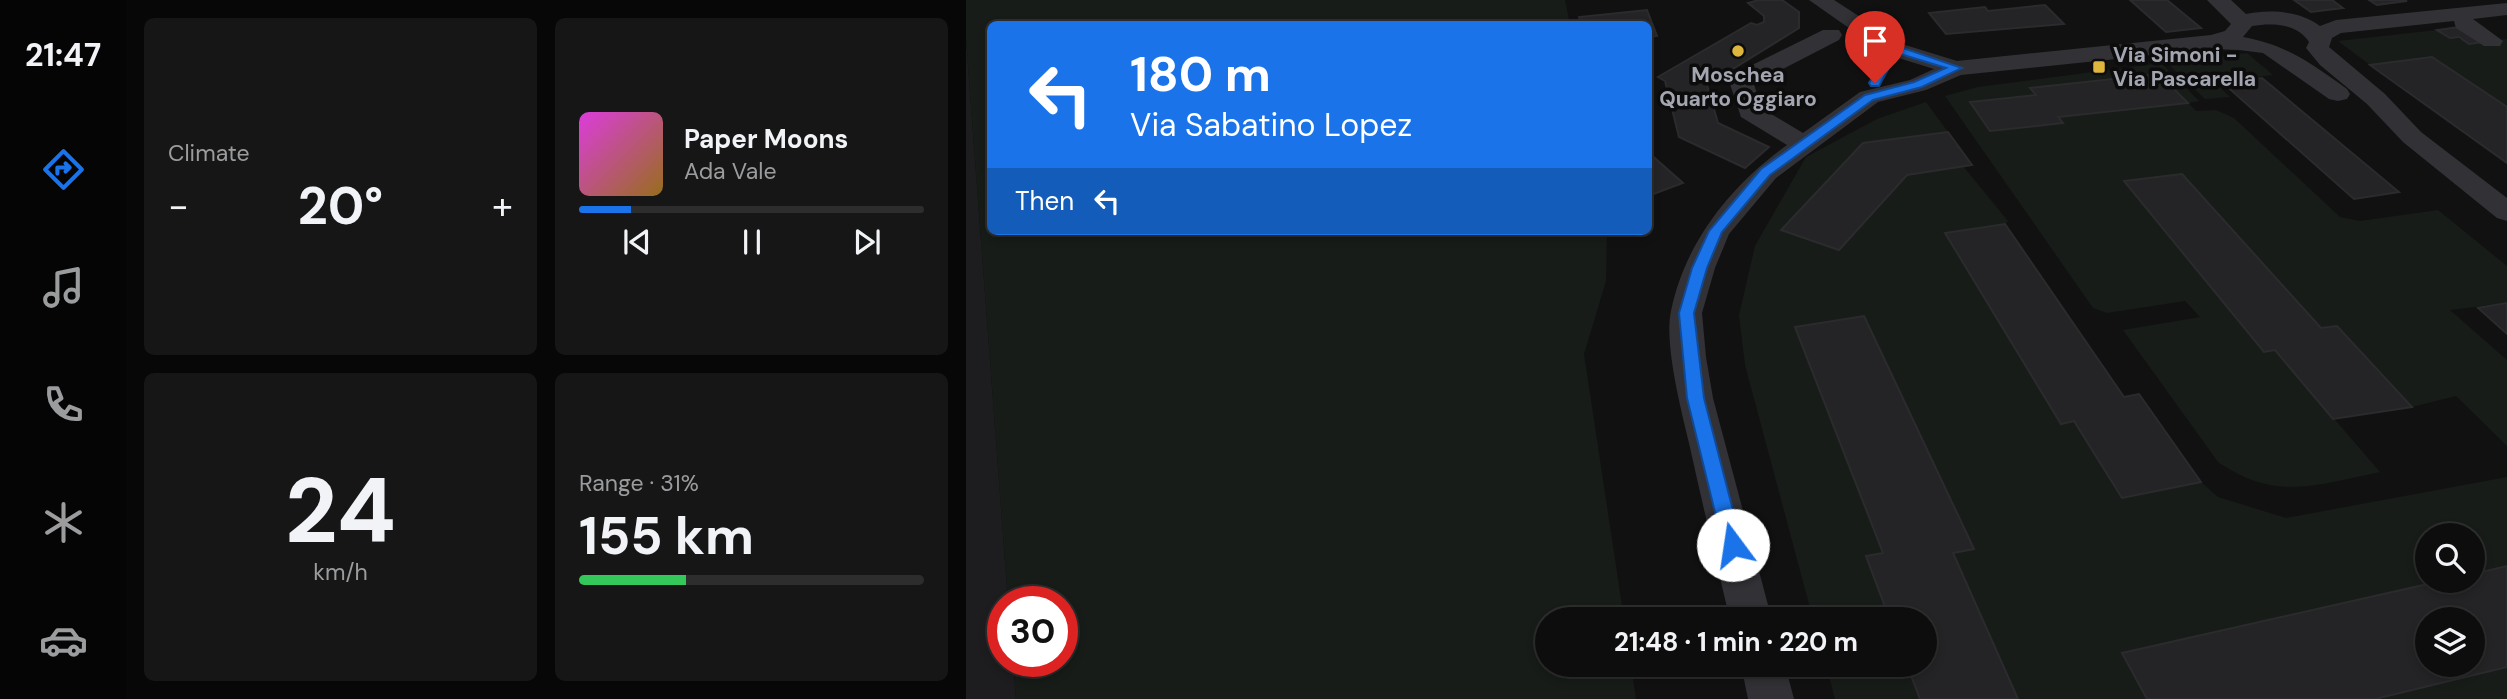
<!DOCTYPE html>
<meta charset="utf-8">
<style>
body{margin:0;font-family:"DM Sans",sans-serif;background:#161617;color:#f1f3f6;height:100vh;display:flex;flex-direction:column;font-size:26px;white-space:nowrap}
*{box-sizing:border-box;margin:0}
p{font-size:23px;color:#9a9c9e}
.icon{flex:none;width:38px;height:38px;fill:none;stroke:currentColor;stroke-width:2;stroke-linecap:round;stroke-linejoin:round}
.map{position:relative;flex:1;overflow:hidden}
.sheet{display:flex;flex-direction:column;gap:18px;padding:18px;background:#070708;width:840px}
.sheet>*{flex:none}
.guide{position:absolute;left:21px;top:21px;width:665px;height:214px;border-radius:10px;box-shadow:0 4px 10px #0003,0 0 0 2px #2d2d2e;background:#1a73e8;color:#fff;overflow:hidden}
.tools{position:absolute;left:1449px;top:523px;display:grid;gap:14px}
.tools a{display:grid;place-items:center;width:70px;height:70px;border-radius:50%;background:#0d0d0e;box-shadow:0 4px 10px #0003,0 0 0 2px #2d2d2e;font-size:35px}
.speed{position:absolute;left:21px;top:586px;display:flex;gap:14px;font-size:35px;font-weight:700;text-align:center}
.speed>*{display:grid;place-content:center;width:91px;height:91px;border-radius:50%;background:#0d0d0e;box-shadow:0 4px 10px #0003,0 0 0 2px #2d2d2e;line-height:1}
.speed .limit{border:10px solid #d22;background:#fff;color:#111}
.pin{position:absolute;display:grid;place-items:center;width:60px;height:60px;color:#fff;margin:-72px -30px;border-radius:50% 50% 50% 0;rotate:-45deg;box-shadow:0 0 7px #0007}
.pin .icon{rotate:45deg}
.me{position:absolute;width:77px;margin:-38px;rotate:346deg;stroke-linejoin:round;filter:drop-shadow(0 0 5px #0008)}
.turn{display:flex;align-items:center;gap:24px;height:147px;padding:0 28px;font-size:32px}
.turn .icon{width:91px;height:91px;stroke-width:2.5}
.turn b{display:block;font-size:49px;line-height:60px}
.then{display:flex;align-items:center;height:66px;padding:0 28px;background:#0003;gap:14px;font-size:26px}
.big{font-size:52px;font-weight:700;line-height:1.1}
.sheet .card{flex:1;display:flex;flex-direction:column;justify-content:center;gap:10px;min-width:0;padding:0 24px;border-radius:10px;background:#161617}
.sheet .dial{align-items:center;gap:0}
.dial b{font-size:91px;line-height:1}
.song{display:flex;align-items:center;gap:21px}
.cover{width:84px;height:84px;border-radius:10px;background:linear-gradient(135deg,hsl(300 70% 55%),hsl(40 70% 35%))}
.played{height:7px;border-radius:4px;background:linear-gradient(90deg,#1a73e8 15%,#2d2d2e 15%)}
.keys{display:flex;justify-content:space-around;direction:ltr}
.heat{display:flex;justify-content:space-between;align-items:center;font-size:38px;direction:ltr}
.charge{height:10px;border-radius:5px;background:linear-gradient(90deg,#34c759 31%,#2d2d2e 0)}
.sheet .tiles{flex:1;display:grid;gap:18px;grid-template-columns:repeat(2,1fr)}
.trip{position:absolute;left:569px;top:607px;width:402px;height:70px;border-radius:35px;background:#0d0d0e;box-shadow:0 4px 10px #0003,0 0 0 2px #2d2d2e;font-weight:700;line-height:70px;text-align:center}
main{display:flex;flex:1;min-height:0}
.dock{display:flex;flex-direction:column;width:126px;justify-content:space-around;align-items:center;background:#050506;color:#9a9c9e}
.dock .icon{width:49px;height:49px}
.dock .selected{color:#1a73e8}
.dock b{font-size:32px;color:#f1f3f6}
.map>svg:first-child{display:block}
.built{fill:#1d1d1f}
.green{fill:#171c18;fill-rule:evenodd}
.building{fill:#242426;stroke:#2b2b2e;stroke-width:2;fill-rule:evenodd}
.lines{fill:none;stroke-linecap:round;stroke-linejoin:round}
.minor{fill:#323236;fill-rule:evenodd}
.route{fill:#1a73e8;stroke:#114b97;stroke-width:2}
.poi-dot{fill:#deb63d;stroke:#0c0c0d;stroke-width:2.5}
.labels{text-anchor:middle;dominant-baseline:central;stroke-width:7;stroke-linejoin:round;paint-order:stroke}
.far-poi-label{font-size:21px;font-weight:bold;fill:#a3a6b1;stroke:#0c0c0d;text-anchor:start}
</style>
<main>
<nav class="dock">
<b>21:47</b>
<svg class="icon selected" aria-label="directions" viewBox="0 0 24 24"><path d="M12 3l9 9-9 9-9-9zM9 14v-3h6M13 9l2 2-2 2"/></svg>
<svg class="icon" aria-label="music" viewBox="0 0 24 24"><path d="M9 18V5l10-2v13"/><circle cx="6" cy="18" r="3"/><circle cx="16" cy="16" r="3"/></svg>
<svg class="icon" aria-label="phone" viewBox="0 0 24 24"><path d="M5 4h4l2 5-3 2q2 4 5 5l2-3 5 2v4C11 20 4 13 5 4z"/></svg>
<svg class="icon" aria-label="climate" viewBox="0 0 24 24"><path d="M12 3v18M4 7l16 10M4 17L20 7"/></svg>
<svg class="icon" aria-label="car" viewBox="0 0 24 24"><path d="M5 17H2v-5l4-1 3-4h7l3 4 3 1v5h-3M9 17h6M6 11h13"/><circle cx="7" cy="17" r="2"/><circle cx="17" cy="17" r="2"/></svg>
</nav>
<section class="sheet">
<div class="tiles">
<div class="card"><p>Climate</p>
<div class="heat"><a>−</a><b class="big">20°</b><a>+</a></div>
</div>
<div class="card">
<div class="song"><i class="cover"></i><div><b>Paper Moons</b><p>Ada Vale</p></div></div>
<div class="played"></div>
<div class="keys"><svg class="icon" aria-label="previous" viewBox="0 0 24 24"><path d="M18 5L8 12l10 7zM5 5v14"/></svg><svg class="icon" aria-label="pause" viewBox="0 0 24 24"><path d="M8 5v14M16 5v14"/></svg><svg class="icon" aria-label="next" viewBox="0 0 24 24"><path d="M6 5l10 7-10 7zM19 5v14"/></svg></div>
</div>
<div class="card dial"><b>24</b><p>km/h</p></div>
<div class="card"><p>Range · 31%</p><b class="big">155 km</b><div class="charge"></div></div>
</div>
</section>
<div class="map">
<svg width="1541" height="699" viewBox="0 0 1541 699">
<rect width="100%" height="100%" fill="#111112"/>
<path class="built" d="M0 39 42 602H37V662H47L50 699H0Z"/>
<g class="green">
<path d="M0 0H599L604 24H24V231H641L640 281 618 354 658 619 581 620V665H665L670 699H50L47 662H96V602H42L0 39Z"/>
<path d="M1471 30C1494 44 1514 42 1541 39V107L1466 57 1404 65 1372 41Z"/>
<path d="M1281 53 1307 75 1248 82 1264 97 1239 99 1201 63Z"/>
<path d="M1195 63 1233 101 1222 103 1230 111 1250 110 1268 118 1374 217 1394 221 1472 210 1541 266V303L1484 310 1541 360V446L1490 396 1446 407 1371 326 1355 328 1216 174 1159 181 1298 351 1309 350 1414 472C1350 485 1311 502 1252 462L1157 330 1234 317 1219 301 1141 313 1127 308 979 96 1012 87Z"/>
<path d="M960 102 982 132 897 143 816 230 941 175 997 166 1042 221 1039 224 1095 423 1108 421 1156 498 1235 482 1252 497 1320 518 1541 477V699H869L860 665H959V620L847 619 779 365 773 315 789 246 840 157 911 119ZM1461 536H1507V581H1461ZM1461 620H1507V665H1461Z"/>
</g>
<g class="building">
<path d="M793 0H816L833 12V28L741 85 752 123 803 147 779 168 713 137 699 81 692 77 785 23 791 25 798 22V16L782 3Z"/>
<path d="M1164 0H1201L1235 28 1200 32Z"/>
<path d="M1328 0H1366L1377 8 1345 12Z"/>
<path d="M1403 0H1438L1441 1 1411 5Z"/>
<path d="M1079 5 1098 24 980 34 963 13 1019 7 1022 11Z"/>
<path d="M681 10 691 36 682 37V24H615L613 17Z"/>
<path d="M1493 27 1518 42 1503 44 1493 37 1484 38 1471 30Z"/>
<path d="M1466 57 1541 107V163L1404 65Z"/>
<path d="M1193 74 1222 103 1092 117 1097 123 1024 131 1004 102 1070 95 1064 88Z"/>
<path d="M1296 78 1433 192 1388 199 1257 83Z"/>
<path d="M982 132 1006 165 941 175 873 250 815 230 897 143Z"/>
<path d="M682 152 700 168 717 183 682 196Z"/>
<path d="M1216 174 1355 328 1371 326 1446 407 1367 419 1309 350 1298 352 1158 181Z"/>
<path d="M1039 224 1158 397 1173 394 1235 482 1156 498 1108 421 1095 424 979 233Z"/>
<path d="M1541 303V334L1512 308Z"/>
<path d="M898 316 1008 549 987 553 1052 699H954L941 665H959V620H924L900 556 917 553 829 327Z"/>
<path d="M1541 566V667L1409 699H1181L1156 653 1475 581H1507V574ZM1461 620H1507V665H1461Z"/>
</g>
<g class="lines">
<g class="minor">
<path d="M843 0H868L936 44 991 61 1245 35 1259 31 1265 24 1241 0H1265L1280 14C1304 9 1335 11 1354 26L1370 20 1541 3V15L1507 19 1537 41 1534 46H1518L1490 28 1488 21 1375 33 1366 38 1363 47 1419 94 1455 132 1541 198V221L1531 218 1437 142 1401 104 1354 65 1340 48 1343 42C1331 23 1306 23 1286 26L1277 37C1321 45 1345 63 1381 89L1384 94 1381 99 1372 101 1363 99 1297 53 1273 50 1246 49 995 75 960 90 912 102 810 178 763 234 749 268 736 313 740 357 747 398 806 620H764C750 561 736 502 723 443 715 410 698 343 705 311 719 242 765 185 821 145L775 117 764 84 772 72 857 30H873L876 35 873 40 788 84 795 108 837 133 894 92 944 80 968 69 920 54Z"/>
<path d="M775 665H819L828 699H782Z"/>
</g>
</g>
<path class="route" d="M924 46H931L996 68 956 87 907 100 804 175 756 232 741 268 728 313 738 398 776 545 773 551 767 554 760 551 757 545 721 398 713 313 726 268 743 231 795 169 899 95 948 82 980 68 931 53 913 86H905L903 83Z"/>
<g class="poi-dot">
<circle cx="772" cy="51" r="7"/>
<rect x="1126" y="60" width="14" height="14" rx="3.5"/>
</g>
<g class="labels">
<g class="far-poi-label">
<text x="1147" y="55">Via Simoni -<tspan x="1147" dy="24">Via Pascarella</tspan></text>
<text x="772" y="75" text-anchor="middle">Moschea<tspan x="772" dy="24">Quarto Oggiaro</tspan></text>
</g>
</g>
</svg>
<div class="tools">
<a><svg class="icon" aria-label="search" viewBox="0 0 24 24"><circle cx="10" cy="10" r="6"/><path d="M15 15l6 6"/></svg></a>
<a><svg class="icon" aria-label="layers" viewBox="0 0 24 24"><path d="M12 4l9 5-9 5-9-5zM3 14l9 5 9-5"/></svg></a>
</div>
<div class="speed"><div class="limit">30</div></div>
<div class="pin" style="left:909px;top:83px;background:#d93025"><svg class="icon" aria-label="arrive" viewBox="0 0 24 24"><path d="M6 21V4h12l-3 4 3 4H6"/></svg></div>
<svg class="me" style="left:767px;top:545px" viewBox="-20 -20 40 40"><circle r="19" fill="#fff"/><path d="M0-13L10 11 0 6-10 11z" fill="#1a73e8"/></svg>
<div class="trip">21:48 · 1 min · 220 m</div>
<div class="guide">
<div class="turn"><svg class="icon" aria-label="left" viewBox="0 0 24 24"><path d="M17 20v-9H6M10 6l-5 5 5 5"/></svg><div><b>180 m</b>Via Sabatino Lopez</div></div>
<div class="then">Then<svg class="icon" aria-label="left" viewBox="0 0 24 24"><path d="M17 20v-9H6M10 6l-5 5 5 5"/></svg></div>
</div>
</div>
</main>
